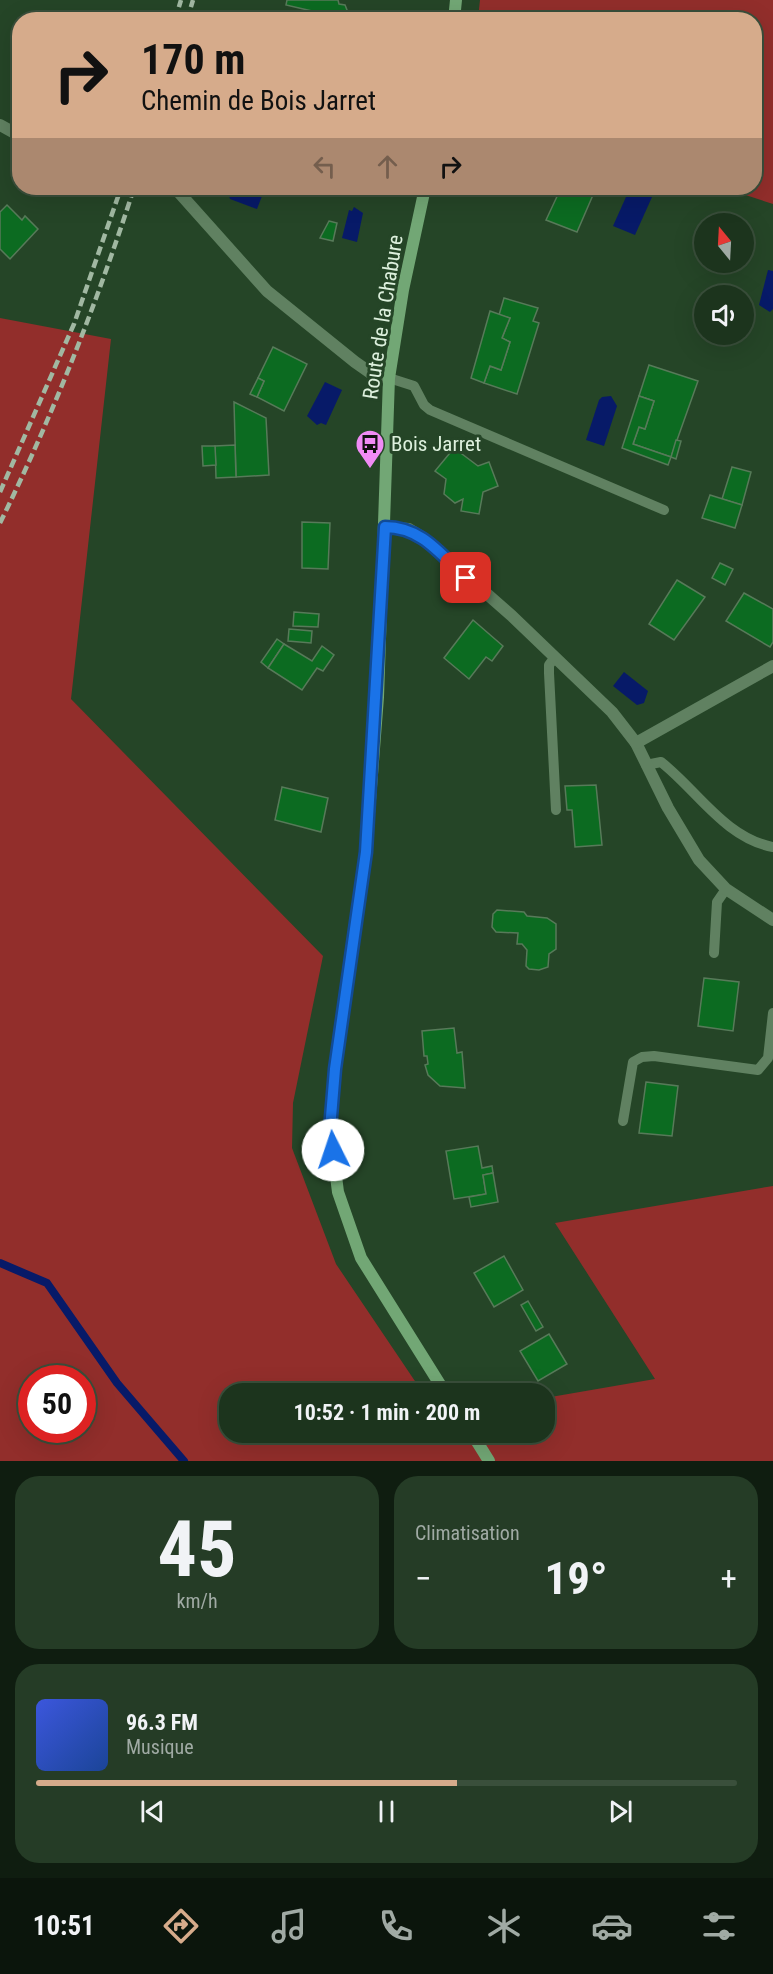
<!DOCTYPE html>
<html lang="fr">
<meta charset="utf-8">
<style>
body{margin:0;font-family:"Roboto Condensed",sans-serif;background:#253c26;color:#f1f3f6;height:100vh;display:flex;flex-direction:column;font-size:22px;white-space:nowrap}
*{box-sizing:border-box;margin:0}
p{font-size:20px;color:#a0aaa4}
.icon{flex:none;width:33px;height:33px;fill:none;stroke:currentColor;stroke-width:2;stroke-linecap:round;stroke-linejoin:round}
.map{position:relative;height:1461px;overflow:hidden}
.side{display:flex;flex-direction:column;gap:15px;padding:15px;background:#0f1d10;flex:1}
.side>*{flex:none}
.top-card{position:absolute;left:12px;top:12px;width:750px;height:183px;border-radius:24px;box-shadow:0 6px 24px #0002,0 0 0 2px #3a4f3b;background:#d6ab8b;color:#111;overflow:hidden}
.needle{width:39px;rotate:342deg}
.controls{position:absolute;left:694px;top:213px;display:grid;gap:12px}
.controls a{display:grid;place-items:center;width:60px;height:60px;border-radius:50%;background:#1c341d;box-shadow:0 6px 24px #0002,0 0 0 2px #3a4f3b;font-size:30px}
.speed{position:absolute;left:18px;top:1365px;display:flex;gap:12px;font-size:30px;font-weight:700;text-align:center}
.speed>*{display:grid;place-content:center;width:78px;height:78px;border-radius:50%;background:#1c341d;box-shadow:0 6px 24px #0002,0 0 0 2px #3a4f3b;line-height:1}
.speed .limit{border:9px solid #d22;background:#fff;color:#111}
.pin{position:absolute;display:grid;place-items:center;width:51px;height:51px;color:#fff;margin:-26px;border-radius:12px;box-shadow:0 3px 9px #0006}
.me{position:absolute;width:66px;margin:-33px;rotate:356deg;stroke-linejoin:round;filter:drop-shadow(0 0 4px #0008)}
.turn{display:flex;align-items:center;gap:21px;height:126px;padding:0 30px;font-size:27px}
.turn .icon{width:78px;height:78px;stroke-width:2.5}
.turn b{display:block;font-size:42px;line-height:51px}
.lanes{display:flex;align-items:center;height:57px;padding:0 30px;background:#0003;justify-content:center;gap:30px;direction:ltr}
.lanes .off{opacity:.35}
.big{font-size:45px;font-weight:700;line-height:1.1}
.side .widget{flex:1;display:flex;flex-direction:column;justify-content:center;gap:9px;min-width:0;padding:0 21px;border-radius:24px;background:#253c26}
.side .dial{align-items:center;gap:0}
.dial b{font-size:78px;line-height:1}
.song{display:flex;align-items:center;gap:18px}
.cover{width:72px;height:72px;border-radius:9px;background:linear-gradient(135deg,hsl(230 70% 55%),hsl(220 70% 35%))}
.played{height:6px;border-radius:3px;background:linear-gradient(90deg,#d6ab8b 60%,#3a4f3b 60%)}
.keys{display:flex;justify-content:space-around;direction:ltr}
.heat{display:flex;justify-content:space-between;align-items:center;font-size:33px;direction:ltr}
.side .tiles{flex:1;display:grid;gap:15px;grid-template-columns:1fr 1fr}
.widget:last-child{grid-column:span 2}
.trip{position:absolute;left:219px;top:1383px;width:336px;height:60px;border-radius:24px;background:#1c341d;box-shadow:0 6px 24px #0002,0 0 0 2px #3a4f3b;font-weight:700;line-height:60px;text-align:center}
.menu{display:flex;height:96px;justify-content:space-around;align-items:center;background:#0b150c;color:#a0aaa4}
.menu .icon{width:42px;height:42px}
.menu .active{color:#d6ab8b}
.menu b{font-size:27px;color:#f1f3f6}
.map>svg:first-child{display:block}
.green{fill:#922e2b;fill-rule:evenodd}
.water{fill:#071a68}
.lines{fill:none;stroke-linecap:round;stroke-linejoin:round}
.stream{stroke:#071a68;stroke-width:8}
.building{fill:#0c6b21;stroke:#577a59;stroke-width:1.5}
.lane{stroke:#608161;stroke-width:10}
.street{stroke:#608161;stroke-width:12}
.secondary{stroke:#72a775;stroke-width:12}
.rail{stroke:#a1b8a2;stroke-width:4.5;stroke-dasharray:9 4.5;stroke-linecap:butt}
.route-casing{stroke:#114b97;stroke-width:15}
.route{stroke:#1a73e8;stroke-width:10}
.labels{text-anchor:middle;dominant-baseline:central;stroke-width:6;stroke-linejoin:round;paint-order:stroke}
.street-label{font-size:21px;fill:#ddf0dd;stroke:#254527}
.poi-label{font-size:21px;fill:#ddf0dd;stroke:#254527;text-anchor:start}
</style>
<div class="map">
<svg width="773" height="1461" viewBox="0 0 773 1461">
<rect width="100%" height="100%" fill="#254527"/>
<g class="green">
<path d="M480 0H773V204L724 188H754V20L478 19Z"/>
<path d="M0 318 111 339 71 699 323 956 293 1103 292 1148 336 1264 423 1393 230 1394V1432H544L545 1398 655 1379 555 1223 773 1186V1461H0ZM32 1378H82V1430H32Z"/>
</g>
<g class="water">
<path d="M231 188H241L262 196 257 209 230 199 228 193Z"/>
<path d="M630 188 652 197 635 235 613 226Z"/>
<path d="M354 207 363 213 357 242 342 238 349 210 352 211Z"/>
<path d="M768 270 773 271V309L770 312 759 305Z"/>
<path d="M325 382 342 390 326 425 321 423 317 425 307 416Z"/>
<path d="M611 396 617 406 604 446 586 440 599 400 602 397Z"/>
<path d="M624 672 648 691 644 703 637 705 613 686Z"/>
</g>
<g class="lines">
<path class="stream" d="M0 1263 47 1283 117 1383 184 1461"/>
</g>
<g class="building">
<path d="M287 0H338L339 4 345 5 351 20H320L316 12 286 5Z"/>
<path d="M561 188H596L577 232 546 220Z"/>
<path d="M7 205 22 220 25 216 38 229 10 259 0 249V212Z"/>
<path d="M329 221 337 223 333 241 320 238Z"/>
<path d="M504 298 538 308 533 321 539 323 517 394 484 383 490 366 501 370 510 342 502 338 510 318 499 315Z"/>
<path d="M490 311 510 318 502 338 510 342 501 370 490 366 484 383 471 378Z"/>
<path d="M273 347 307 364 284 411 257 397 264 381 258 378Z"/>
<path d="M649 365 698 381 671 457 633 444 639 427 645 429 654 401 639 396Z"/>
<path d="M258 378 264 381 257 397 250 394Z"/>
<path d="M639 396 654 401 645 429 639 427 633 444 671 457 668 465 622 448Z"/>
<path d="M234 402 266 418 269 475 236 477Z"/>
<path d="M676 440 681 441 676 459 671 457Z"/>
<path d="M235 445 236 477 216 478 215 446Z"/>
<path d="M202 446H215L216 465 203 466Z"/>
<path d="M454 448 478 466 489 462 498 486 483 492 479 514 461 511 463 499 455 503 444 494 446 479 435 471Z"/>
<path d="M732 467 751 472 742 505 722 499Z"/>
<path d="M710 495 742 505 735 528 702 518Z"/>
<path d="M302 522 330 523 328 569 302 568Z"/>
<path d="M720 563 733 569 725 585 712 578Z"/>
<path d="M677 580 705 597 674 640 649 624Z"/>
<path d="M744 593 773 609V642L770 647 726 621Z"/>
<path d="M294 612 319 614 318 627 293 626Z"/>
<path d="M473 620 503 646 492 661 486 657 469 679 444 658Z"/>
<path d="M289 629 312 631 311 643 288 641Z"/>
<path d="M277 639 284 644 268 668 261 662Z"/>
<path d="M284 644 312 661 322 646 334 655 323 671 317 668 302 690 268 668Z"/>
<path d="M596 785 602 845 575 847 572 810H567L565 786Z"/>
<path d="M282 787 328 798 321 832 275 820Z"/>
<path d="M497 910 524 912 527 916 547 918 556 924V949L549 954 548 967 539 970 529 969 526 966 527 950 522 944H517L518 933 496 932 492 927 493 914Z"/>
<path d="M704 978 739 982 733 1031 698 1026Z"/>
<path d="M454 1028 457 1053 462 1052 465 1088 440 1086 428 1075 425 1065 428 1064 427 1056H424L422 1031Z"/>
<path d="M646 1082 678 1086 672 1136 639 1133Z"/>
<path d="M478 1146 482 1168 492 1166 493 1173 483 1175 486 1194 454 1199 446 1151Z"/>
<path d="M493 1173 498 1202 471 1207 469 1197 486 1194 483 1175Z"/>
<path d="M504 1256 523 1290 494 1307 474 1273Z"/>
<path d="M528 1301 543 1327 536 1331 521 1305Z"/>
<path d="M549 1334 567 1364 538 1381 520 1351Z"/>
</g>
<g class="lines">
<g class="lane">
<path d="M389 378 414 386 424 405 430 410 664 510"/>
<path d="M555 657 549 665V673L556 810"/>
<path d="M646 765 661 762C697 790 725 838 773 847"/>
<path d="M714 953 717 902 726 889"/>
<path d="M623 1121 633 1062 642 1057 654 1056 758 1070 768 1058 773 1013"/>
</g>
<g class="street">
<path d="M0 125 20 136"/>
<path d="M175 188 267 291 355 362 375 376 389 378"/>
<path d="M385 527 409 529 422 537 512 616 612 712 636 743 668 808 699 860 726 889 773 920"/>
<path d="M636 743 773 666"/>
</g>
<g class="secondary">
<path d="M454 20 456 0"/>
<path d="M425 188 403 290 389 378 378 697 366 852 335 1069 330 1129 338 1192 361 1258 446 1394"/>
<path d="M471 1432 489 1461"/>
</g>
<g class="rail">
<path d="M175 20 181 0"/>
<path d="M187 20 193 0"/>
<path d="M0 492 74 324 121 188"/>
<path d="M0 523C53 415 97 303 134 188"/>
</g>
</g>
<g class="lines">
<g class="route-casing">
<path id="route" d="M333 1150 330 1129 335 1069 366 852 385 527C422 527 441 555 466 578"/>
</g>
<use href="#route" class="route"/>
</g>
<defs>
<g id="bus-pin" transform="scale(1.5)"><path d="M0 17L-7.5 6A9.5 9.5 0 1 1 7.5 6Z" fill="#f08bf5" stroke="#254527"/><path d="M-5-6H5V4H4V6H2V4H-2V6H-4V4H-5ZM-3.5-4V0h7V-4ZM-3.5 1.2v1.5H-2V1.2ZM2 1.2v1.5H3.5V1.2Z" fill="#111"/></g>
</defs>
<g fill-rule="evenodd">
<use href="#bus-pin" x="370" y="444"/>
</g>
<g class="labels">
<g class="street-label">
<text transform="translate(383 317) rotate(-81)">Route de la Chabure</text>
</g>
<g class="poi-label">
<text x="391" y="444">Bois Jarret</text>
</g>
</g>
</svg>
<div class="controls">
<a><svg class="needle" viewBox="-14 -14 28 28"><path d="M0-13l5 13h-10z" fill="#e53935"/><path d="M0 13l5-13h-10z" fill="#a0aaa4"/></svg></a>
<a><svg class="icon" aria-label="sound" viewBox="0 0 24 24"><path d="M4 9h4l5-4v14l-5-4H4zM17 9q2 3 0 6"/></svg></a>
</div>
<div class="speed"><div class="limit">50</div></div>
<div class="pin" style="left:466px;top:578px;background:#d93025"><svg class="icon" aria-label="arrive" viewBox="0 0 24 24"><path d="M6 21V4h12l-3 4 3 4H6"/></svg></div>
<svg class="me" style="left:333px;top:1150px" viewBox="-20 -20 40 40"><circle r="19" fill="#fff"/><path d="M0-13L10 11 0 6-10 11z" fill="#1a73e8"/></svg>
<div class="trip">10:52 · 1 min · 200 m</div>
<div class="top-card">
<div class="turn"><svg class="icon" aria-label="right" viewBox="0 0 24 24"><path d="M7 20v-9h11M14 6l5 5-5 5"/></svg><div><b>170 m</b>Chemin de Bois Jarret</div></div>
<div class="lanes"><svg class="icon off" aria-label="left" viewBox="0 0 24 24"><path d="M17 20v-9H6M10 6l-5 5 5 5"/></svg><svg class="icon off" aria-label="ahead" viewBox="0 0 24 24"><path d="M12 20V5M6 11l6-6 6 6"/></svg><svg class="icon" aria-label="right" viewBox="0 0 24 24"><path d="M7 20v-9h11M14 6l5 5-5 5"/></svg></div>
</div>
</div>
<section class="side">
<div class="tiles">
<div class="widget dial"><b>45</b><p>km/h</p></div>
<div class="widget"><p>Climatisation</p>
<div class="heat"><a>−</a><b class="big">19°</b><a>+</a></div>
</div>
<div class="widget">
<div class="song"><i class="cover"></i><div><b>96.3 FM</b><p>Musique</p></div></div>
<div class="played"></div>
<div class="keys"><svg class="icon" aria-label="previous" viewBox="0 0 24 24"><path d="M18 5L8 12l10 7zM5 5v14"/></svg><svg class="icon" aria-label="pause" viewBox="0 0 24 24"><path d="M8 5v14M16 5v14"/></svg><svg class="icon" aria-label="next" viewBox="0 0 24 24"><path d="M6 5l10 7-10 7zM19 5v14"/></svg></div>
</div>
</div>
</section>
<nav class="menu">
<b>10:51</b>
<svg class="icon active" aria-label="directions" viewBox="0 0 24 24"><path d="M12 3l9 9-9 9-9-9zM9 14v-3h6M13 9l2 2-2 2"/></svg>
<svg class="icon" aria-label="music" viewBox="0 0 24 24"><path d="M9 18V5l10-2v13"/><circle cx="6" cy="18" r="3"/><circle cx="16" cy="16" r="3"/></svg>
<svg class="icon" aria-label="phone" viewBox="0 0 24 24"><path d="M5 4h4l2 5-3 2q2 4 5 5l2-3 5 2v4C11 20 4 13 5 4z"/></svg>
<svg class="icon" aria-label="climate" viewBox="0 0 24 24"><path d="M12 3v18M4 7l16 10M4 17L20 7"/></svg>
<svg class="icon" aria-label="car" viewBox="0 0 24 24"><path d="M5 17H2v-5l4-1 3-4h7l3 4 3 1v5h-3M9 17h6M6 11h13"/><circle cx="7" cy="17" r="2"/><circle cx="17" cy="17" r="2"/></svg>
<svg class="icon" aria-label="filters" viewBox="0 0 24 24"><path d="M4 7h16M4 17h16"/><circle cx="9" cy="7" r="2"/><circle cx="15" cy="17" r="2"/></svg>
</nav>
